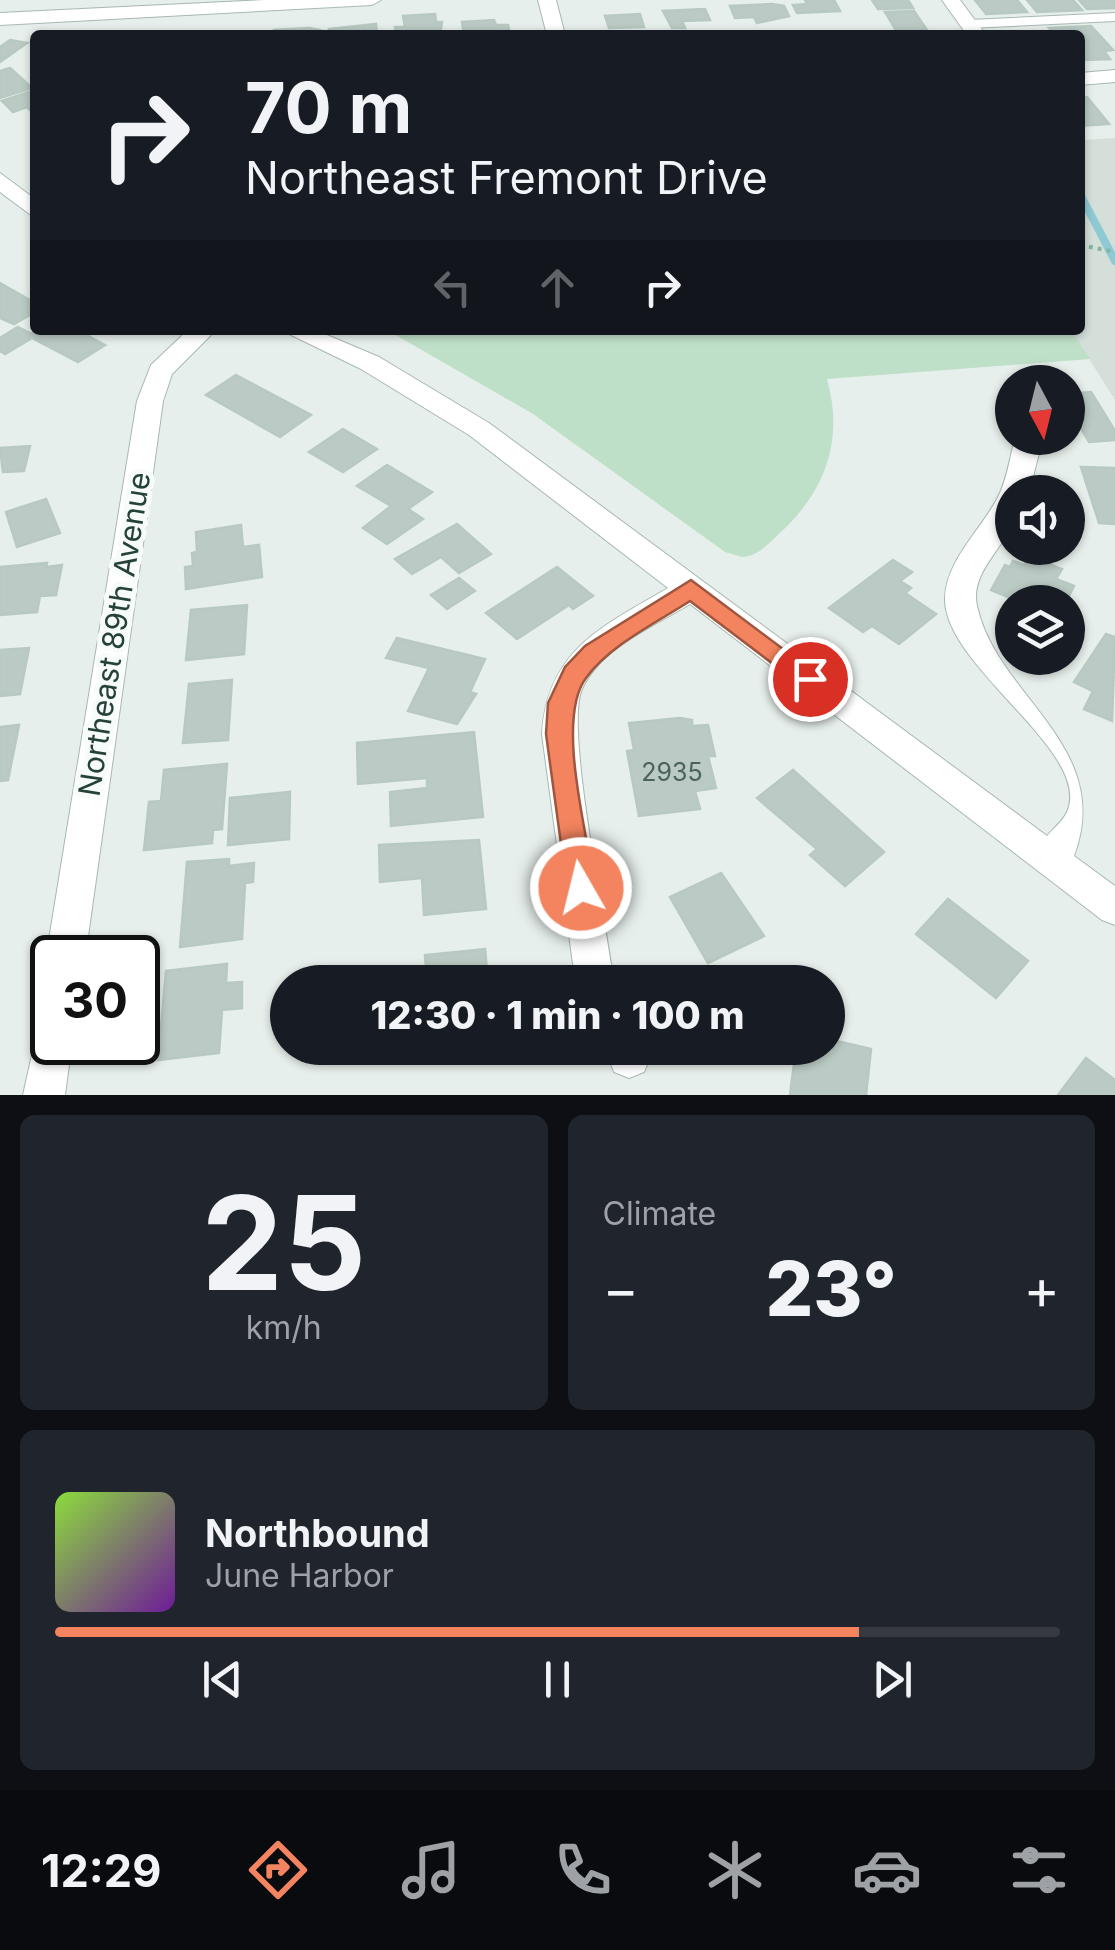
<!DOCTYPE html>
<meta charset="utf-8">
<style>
body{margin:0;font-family:Inter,sans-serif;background:#20242c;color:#f1f3f6;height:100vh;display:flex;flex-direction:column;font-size:38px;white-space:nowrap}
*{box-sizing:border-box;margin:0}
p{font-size:32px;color:#9ea1a6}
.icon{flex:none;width:55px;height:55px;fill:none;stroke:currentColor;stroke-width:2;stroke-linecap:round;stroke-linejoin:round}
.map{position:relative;height:1095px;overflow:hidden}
.panel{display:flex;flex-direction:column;gap:20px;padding:20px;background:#0d0f14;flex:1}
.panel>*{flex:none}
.guide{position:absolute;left:30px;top:30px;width:1055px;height:305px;border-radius:10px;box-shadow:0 2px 8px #0004;background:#171b24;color:#f1f3f6;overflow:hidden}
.needle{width:65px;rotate:173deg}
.buttons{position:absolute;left:995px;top:365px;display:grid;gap:20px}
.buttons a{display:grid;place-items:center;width:90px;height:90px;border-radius:50%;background:#171b24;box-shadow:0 2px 8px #0004;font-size:50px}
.speed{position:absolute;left:30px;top:935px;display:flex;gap:20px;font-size:50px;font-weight:700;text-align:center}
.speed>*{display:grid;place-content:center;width:130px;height:130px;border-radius:50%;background:#171b24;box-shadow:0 2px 8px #0004;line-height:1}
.speed .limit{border:5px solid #111;border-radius:15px;background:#fff;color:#111}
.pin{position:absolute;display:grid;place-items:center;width:85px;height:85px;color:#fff;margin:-42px;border:5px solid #fff;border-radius:50%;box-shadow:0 2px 10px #0007}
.me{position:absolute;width:110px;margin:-55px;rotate:352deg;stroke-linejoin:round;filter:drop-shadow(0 0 8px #0008)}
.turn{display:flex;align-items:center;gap:35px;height:210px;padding:0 50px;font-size:45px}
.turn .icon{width:130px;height:130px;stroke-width:2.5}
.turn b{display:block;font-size:70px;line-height:85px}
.lanes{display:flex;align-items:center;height:95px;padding:0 50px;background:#0003;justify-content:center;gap:50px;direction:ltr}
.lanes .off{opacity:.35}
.big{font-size:75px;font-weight:800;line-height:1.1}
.panel .card{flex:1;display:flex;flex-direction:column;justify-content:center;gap:15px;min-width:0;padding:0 35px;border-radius:15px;background:#20242c}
.panel .dial{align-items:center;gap:0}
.dial b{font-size:130px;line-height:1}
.song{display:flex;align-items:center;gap:30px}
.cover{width:120px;height:120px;border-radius:15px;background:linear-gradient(135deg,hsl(90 70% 55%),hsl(280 70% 35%))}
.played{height:10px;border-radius:5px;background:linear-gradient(90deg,#f4845f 80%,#363941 80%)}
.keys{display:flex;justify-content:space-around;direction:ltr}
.heat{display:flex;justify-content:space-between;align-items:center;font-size:55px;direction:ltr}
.panel .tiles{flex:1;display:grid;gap:20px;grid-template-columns:1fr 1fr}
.card:last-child{grid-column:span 2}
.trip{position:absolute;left:270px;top:965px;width:575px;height:100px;border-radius:50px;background:#171b24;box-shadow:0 2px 8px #0004;font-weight:800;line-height:100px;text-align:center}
.tab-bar{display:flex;height:160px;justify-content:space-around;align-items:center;background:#090b0e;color:#9ea1a6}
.tab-bar .icon{width:70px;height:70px}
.tab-bar .active{color:#f4845f}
.tab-bar b{font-size:45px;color:#f1f3f6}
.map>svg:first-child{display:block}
.built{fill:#d4dfda}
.green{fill:#bfe0c8}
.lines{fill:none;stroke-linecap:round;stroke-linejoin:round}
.stream{stroke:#8ec9d4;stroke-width:8}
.building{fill:#bbcac4;stroke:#b8c9c2;stroke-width:2.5}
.lane-casing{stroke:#a8b8b2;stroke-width:2}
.street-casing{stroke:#a8b8b2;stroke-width:2}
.path{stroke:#86b3a5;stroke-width:4;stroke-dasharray:4 5;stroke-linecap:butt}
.lane{fill:#fff;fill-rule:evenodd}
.street{fill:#fff;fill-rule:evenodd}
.route{fill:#f4845f;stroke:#9f563e;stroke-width:2.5}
.labels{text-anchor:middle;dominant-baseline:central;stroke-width:10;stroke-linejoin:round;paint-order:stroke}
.number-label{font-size:25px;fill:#4a645c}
.street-label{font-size:30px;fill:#24423a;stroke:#f7fbf9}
</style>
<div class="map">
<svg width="1115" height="1095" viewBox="0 0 1115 1095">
<rect width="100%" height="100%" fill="#e6efeb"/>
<path class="built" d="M1115 138V400L1071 330H1080V140Z"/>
<path class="green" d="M387 330H1071L1090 359 827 379C844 439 826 490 781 532 769 543 759 556 742 557L725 552 533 414Z"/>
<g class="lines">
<path class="stream" d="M1080 194 1115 261"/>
</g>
<g class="building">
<path d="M805 0H834L840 11 797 13 793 5 807 4Z"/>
<path d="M872 0H908L913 8 878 9Z"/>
<path d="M975 0H1017L1027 12 986 14Z"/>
<path d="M1027 0H1073L1082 10 1037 12Z"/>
<path d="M1079 0H1115V8L1087 9Z"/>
<path d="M772 4 784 6 789 16 757 23 754 17 735 18 730 6Z"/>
<path d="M705 9 710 20 682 21 685 28H672L663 11Z"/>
<path d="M914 11 927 30 897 32 885 12Z"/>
<path d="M435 14 436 22H442L440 35H396L395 27H405L403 16Z"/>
<path d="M640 14 644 27 609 28 605 16Z"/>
<path d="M494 20 496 25H508L510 35H464L462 22Z"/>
<path d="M376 24 377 35H329V29Z"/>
<path d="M1091 26 1113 50 1104 51 1110 59 1084 60 1080 35H1055L1049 28Z"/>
<path d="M309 28 320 30V35H274V30Z"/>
<path d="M10 40 27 43 0 62V47Z"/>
<path d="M10 68 32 88 0 98V71Z"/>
<path d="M35 90V115L27 107 13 112 2 101Z"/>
<path d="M1087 97 1109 124 1080 126V98Z"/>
<path d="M0 283 35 303V312L14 324 0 318Z"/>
<path d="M18 327 30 333 77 330 105 345 78 362 32 338 5 354 0 351V338Z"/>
<path d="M236 375 311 415 280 437 206 395Z"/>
<path d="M1091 392 1115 431V440L1089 442 1079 425 1068 426V394Z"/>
<path d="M343 429 377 449 343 472 309 452Z"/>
<path d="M30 446 24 471 3 472 0 448Z"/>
<path d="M387 465 432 492 408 509 423 519 387 544 363 528 391 506 357 486Z"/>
<path d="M1081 467 1115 468V524L1099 523Z"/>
<path d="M46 499 60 533 17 547 6 512Z"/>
<path d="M457 524 491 554 459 573 441 557 412 574 395 559Z"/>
<path d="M241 525 243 547 259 545 262 577 186 589 185 567 193 566 192 553 197 552 196 532Z"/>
<path d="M1029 556 1062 569 1056 579 1074 586 1066 602H1021L991 590 1005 565 1010 567 1013 561 1024 565Z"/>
<path d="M893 560 912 572 900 581 911 588 905 593 936 614 899 644 872 626 863 632 829 608Z"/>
<path d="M47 563 46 567 62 565 56 595 40 596 37 612 0 615V567Z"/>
<path d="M557 567 593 596 573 609 569 605 517 639 486 613Z"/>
<path d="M459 578 475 591 447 609 431 595Z"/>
<path d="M247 605 244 654 186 660 191 610Z"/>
<path d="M1106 634 1115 637 1112 721 1084 709 1093 691 1074 682Z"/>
<path d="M397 638 485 659 470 692 476 694 457 724 408 711 429 668 386 658Z"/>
<path d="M29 648 20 694 0 696V650Z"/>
<path d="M232 680 228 740 183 743 189 684Z"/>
<path d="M680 718 692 720V726L708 725 715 756H708L716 788 695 791 700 809 639 816 627 751 634 750 629 723Z"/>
<path d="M19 725 8 780 0 781V727Z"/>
<path d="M474 732 483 817 391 826 390 792 427 788V778L358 784 357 743Z"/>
<path d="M227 764 222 829 213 830 212 843 144 850 149 802 161 801 164 770Z"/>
<path d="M793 770 884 852 845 886 810 855 817 849 757 798Z"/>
<path d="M290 792 289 839 228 845 230 798Z"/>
<path d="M479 840 486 909 424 915 422 878 380 882 379 845Z"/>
<path d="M229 859V866L254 863 253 882 245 883 242 939 180 947 187 862Z"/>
<path d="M721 873 764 936 708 963 670 897Z"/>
<path d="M948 899 1028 961 996 998 916 934Z"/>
<path d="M485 949 488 982H427L425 955Z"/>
<path d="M227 964 226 983 242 982V1008L222 1010 219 1053 158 1060 166 971Z"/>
<path d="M789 967 793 982H745L742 972Z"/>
<path d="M828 1039 871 1049 866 1095H790L796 1048H828Z"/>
<path d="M1086 1058 1115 1080V1095H1058Z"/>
</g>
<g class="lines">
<g class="lane-casing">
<path id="lane" d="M1115 13V21L969 28 963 24 969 20Z"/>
</g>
<g class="street-casing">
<g id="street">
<path d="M265 0H381L372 5 0 25V13Z"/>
<path d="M538 0H556L565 35H547Z"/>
<path d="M942 0H960L986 35H967Z"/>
<path d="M1115 70V82L1080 85V73Z"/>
<path d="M0 173 35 199V218L0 192Z"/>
<path d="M188 330H216L172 374 163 401 85 958H52V971L46 958 137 401 151 365Z"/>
<path d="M281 330H315L379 357 489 423 1047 836C1053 829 1063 821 1067 812 1094 752 943 667 945 598 946 560 982 529 998 497 1007 480 1010 457 1015 438H1043L1029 492H1012C1012 502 1015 515 1012 523 1002 551 970 573 977 606 997 697 1115 746 1074 856L1115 886V925L1102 920 690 604C654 626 600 648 582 689 565 726 604 913 611 964L619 982H580L573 964 542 734C547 650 603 626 668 588L469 435 361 369Z"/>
<path d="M52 1023V1042H72L65 1095H23L38 1028Z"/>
<path d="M605 1048H645L650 1058 644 1072 629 1078 614 1072Z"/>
</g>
</g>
<path class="path" d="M1080 245 1115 252"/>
<use href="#lane" class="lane"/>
<use href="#street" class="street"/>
</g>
<path class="route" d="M691 580 823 679 810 688 802 686 690 601C656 623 610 645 586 678 555 719 588 837 595 888L591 896 581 900 571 896 567 888 546 734 548 703 565 667 585 646Z"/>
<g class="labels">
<g class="number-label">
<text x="672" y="772">2935</text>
</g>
<g class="street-label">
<text transform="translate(114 634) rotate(-81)">Northeast 89th Avenue</text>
</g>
</g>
</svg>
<div class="buttons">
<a><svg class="needle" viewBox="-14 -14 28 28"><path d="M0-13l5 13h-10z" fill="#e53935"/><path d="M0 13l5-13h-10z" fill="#9ea1a6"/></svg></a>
<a><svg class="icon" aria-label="sound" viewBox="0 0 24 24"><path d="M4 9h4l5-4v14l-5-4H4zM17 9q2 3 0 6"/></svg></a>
<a><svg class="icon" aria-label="layers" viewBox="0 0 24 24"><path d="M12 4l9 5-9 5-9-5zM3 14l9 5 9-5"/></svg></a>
</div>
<div class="speed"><div class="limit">30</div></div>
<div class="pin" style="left:810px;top:679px;background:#d93025"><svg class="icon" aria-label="arrive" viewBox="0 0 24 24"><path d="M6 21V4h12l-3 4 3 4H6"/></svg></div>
<svg class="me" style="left:581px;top:888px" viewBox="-20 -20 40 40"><circle r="17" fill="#f4845f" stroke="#fff" stroke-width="3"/><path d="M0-11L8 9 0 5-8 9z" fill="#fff"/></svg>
<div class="trip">12:30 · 1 min · 100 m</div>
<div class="guide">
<div class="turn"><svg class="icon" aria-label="right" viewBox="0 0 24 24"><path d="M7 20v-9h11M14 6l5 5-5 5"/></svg><div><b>70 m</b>Northeast Fremont Drive</div></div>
<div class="lanes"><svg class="icon off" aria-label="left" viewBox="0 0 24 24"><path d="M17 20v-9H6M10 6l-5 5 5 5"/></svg><svg class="icon off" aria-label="ahead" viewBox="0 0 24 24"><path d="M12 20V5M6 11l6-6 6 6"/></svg><svg class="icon" aria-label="right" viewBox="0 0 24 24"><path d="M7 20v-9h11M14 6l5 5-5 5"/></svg></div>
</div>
</div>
<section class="panel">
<div class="tiles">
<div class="card dial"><b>25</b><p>km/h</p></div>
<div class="card"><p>Climate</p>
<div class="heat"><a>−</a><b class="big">23°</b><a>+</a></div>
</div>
<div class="card">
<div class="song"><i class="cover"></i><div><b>Northbound</b><p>June Harbor</p></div></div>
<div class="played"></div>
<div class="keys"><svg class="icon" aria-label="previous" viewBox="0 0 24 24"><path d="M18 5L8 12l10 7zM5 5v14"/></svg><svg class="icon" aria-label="pause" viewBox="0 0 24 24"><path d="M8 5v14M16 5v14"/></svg><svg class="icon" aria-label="next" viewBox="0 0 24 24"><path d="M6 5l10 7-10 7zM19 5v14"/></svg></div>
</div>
</div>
</section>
<nav class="tab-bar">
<b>12:29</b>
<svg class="icon active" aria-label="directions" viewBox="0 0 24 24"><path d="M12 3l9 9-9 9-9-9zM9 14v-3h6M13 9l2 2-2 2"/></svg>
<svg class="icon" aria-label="music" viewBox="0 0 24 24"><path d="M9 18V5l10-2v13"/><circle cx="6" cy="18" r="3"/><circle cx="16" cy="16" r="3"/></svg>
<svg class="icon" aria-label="phone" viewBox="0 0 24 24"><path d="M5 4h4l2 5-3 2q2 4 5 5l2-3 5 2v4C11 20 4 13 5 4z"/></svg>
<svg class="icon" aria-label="climate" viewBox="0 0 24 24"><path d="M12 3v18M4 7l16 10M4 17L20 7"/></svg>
<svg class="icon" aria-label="car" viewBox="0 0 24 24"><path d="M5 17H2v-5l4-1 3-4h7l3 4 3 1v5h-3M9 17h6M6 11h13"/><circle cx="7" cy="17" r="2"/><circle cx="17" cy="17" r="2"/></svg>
<svg class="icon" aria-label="filters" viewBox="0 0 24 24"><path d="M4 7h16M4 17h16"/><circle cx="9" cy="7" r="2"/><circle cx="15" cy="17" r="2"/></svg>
</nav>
